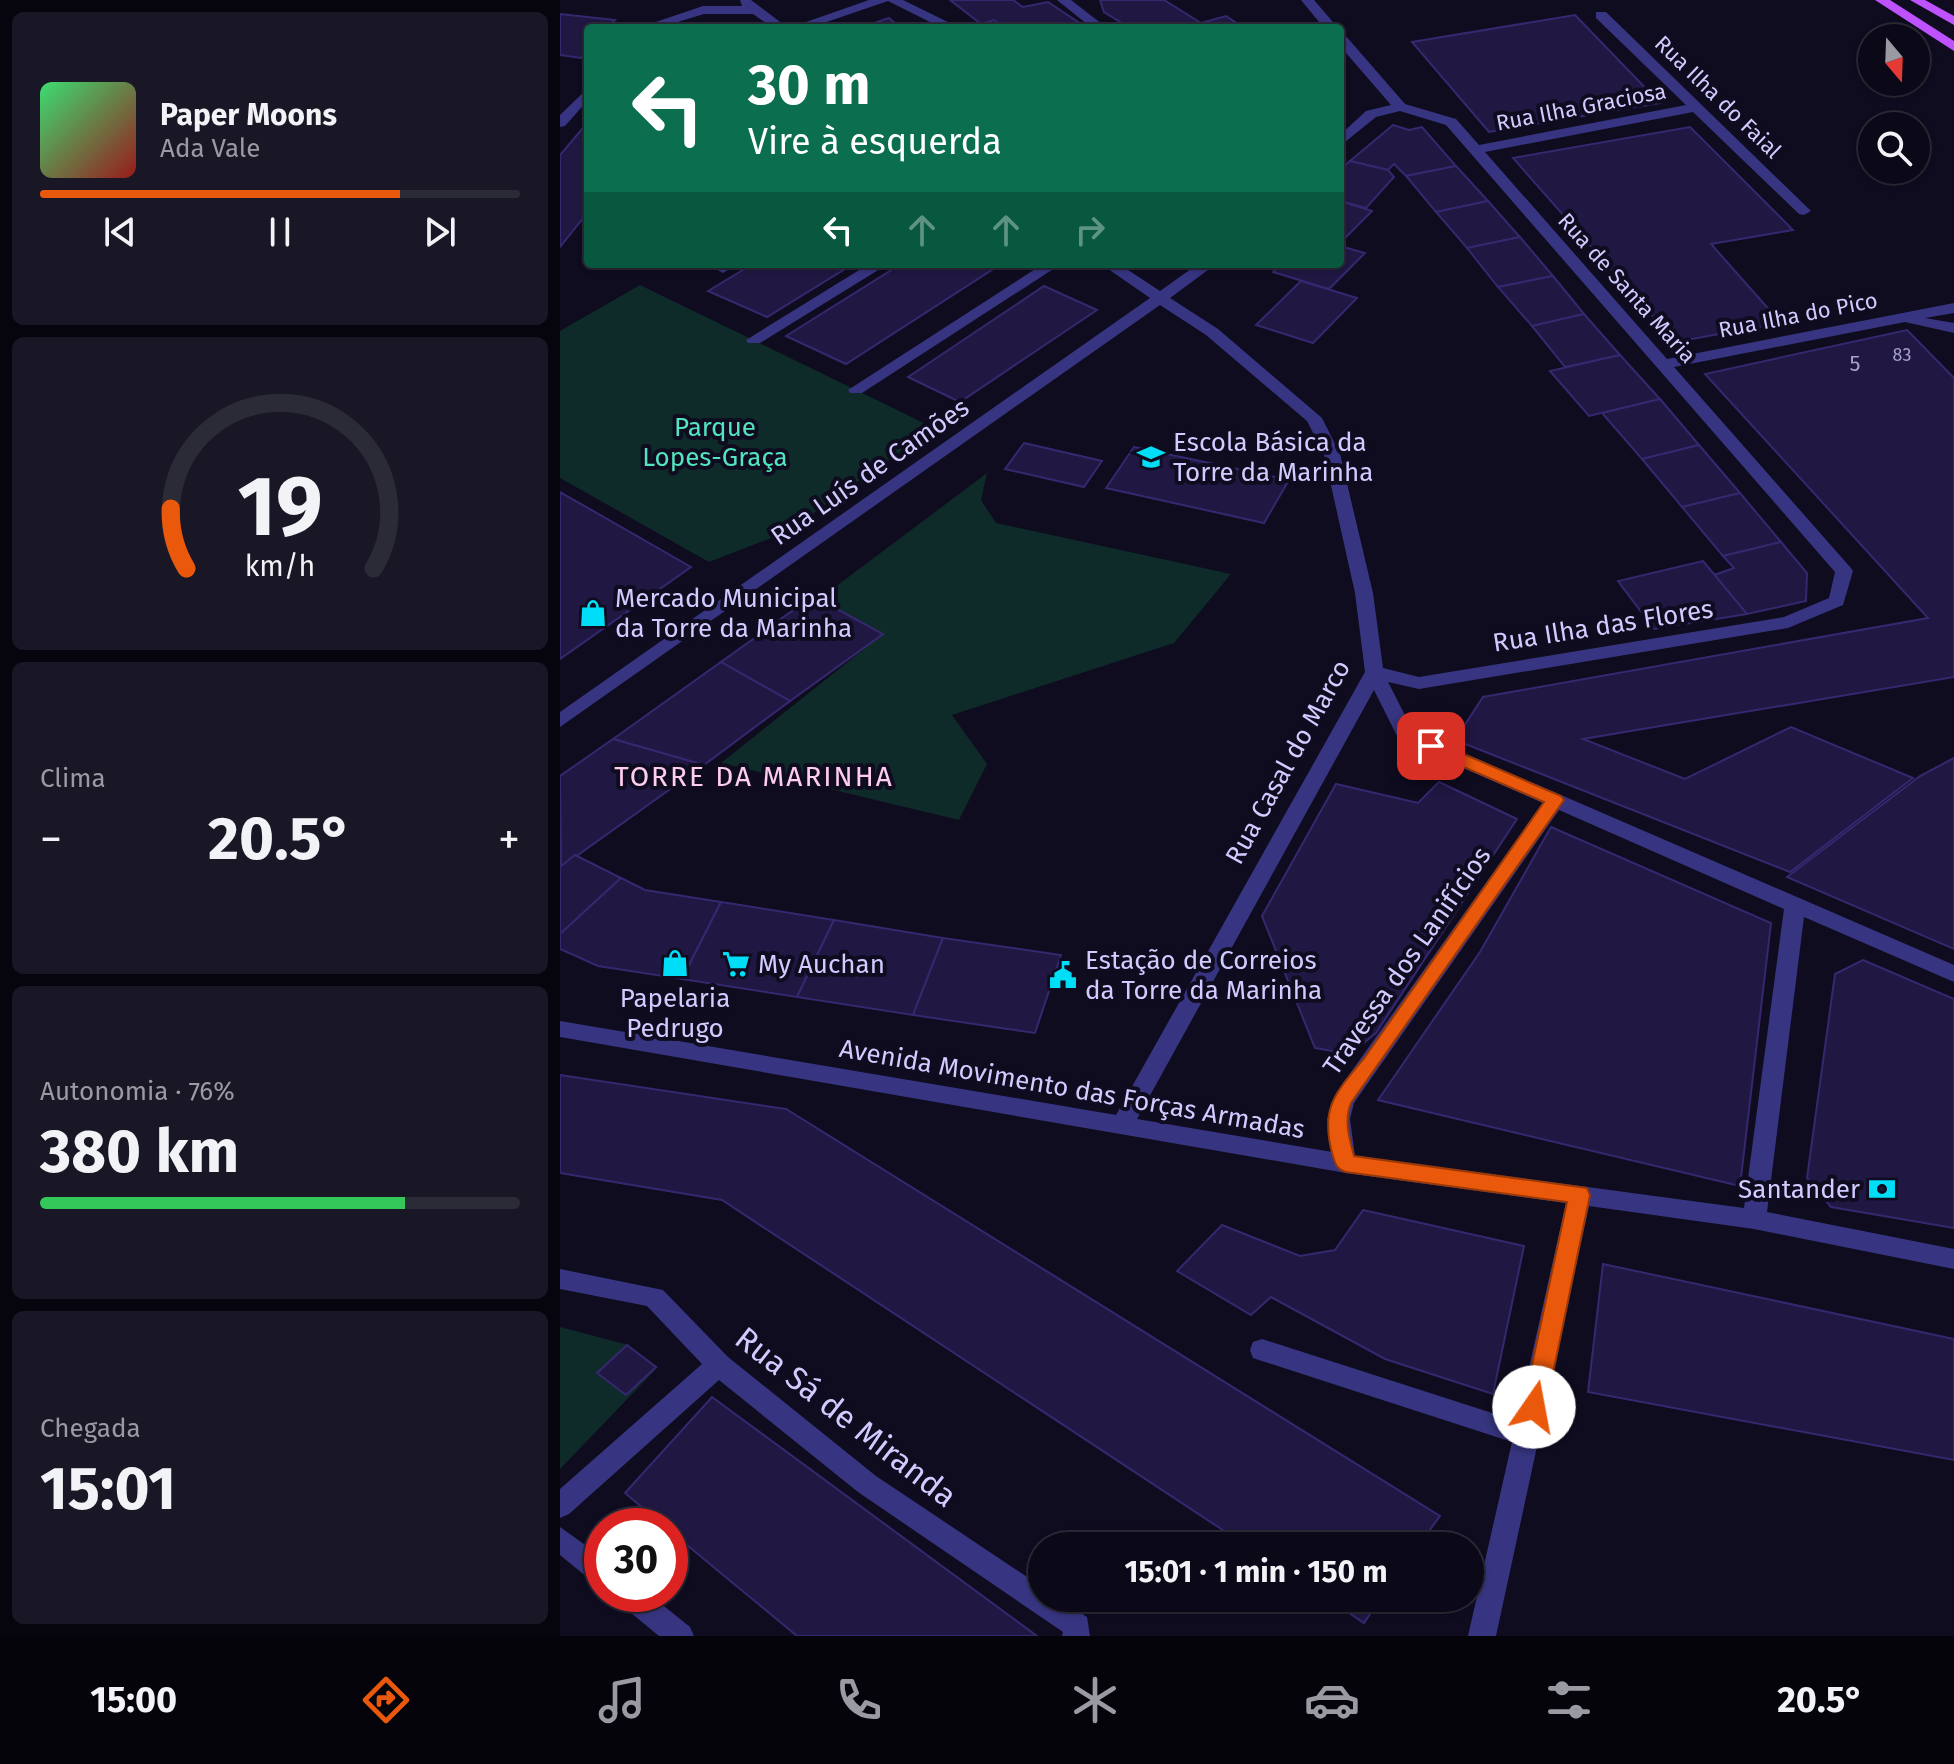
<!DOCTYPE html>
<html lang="pt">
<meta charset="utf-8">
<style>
body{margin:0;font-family:"Fira Sans",sans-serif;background:#191725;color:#f1f3f6;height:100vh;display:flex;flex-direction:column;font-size:30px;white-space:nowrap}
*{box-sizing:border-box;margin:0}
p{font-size:26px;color:#9a9aa2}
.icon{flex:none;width:44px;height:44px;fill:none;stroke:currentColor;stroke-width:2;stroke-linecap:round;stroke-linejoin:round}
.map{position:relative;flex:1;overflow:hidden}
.side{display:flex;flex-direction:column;gap:12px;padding:12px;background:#06050d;width:560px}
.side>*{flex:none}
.hud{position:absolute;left:24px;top:24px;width:760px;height:244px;border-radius:8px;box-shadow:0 2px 6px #0004,0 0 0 2px #2b2a37;background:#0b6e4f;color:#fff;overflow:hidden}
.needle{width:52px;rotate:161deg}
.controls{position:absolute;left:1298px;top:24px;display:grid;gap:16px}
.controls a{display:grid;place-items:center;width:72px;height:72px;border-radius:50%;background:#0b0918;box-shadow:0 2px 6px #0004,0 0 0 2px #2b2a37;font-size:40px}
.speed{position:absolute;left:24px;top:1508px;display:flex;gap:16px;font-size:40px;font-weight:700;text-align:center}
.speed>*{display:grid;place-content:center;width:104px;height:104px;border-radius:50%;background:#0b0918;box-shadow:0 2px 6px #0004,0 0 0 2px #2b2a37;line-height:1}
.speed .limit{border:12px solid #d22;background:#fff;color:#111}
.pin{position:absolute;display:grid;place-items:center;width:68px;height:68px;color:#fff;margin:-34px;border-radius:16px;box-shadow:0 4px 12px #0006}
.me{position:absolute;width:88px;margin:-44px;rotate:12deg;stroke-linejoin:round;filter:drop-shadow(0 0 6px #0008)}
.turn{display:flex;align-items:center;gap:28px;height:168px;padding:0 32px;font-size:36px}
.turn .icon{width:104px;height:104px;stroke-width:2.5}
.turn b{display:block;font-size:56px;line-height:68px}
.lanes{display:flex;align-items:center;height:76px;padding:0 32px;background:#0003;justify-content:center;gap:40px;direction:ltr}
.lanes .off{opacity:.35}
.big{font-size:60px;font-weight:700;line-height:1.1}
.side .tile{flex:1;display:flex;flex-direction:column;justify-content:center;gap:12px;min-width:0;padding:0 28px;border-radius:12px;background:#191725}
.side .dial{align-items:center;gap:0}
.dial svg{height:208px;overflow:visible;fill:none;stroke:#2b2a37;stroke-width:7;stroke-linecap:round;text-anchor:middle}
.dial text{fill:#f1f3f6;stroke:none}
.song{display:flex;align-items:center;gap:24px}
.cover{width:96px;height:96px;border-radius:12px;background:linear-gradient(135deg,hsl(140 70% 55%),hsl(0 70% 35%))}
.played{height:8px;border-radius:4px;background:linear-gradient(90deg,#ea580c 75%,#2b2a37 75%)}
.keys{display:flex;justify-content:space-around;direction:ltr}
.heat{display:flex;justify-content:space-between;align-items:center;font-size:44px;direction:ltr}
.charge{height:12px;border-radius:6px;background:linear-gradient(90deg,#34c759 76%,#2b2a37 0)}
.trip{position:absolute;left:468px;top:1532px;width:456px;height:80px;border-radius:40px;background:#0b0918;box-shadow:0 2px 6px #0004,0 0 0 2px #2b2a37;font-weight:700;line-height:80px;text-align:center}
.menu{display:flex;height:128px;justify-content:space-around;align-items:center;background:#04040a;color:#9a9aa2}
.menu .icon{width:56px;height:56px}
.menu .current{color:#ea580c}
.menu b{font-size:36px;color:#f1f3f6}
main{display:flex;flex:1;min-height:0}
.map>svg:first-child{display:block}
.green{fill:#0e2a29}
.building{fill:#201742;stroke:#36286f;stroke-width:2}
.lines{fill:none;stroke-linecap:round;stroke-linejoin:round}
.minor{fill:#373581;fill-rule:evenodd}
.major{fill:#be52ff;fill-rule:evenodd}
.route{fill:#ea580c;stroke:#983908;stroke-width:2}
.labels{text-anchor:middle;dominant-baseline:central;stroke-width:8;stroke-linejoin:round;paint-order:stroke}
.far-number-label{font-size:18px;fill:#a59ed0}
.far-street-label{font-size:22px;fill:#d1cbff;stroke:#0f0c20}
.number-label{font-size:22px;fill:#a59ed0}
.park-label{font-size:26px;fill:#52e3bf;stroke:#0f0c20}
.poi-label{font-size:26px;fill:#d1cbff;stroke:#0f0c20;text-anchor:start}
.street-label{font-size:26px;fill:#d1cbff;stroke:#0f0c20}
.neighbourhood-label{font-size:28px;letter-spacing:2px;fill:#ffcded;stroke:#0f0c20}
.near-street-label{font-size:32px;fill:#d1cbff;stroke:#0f0c20}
</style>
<main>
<section class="side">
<div class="tile">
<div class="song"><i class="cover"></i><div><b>Paper Moons</b><p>Ada Vale</p></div></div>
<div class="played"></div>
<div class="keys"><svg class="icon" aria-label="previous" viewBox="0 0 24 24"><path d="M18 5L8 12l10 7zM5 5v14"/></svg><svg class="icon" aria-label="pause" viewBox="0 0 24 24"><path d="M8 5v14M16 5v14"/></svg><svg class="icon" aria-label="next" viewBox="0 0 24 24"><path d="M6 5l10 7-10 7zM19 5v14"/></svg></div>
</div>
<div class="tile dial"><svg viewBox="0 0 100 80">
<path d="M14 69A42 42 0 1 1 86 69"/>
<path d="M14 69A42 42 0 0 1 8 46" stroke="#ea580c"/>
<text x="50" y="56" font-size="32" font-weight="700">19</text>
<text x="50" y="72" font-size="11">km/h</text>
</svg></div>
<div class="tile"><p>Clima</p>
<div class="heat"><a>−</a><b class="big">20.5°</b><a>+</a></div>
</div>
<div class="tile"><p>Autonomia · 76%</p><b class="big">380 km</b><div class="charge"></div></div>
<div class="tile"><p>Chegada</p><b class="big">15:01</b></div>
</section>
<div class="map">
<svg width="1394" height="1636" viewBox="0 0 1394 1636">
<rect width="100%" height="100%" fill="#0f0c20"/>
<g class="green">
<path d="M80 285 374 428 227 532 149 562 0 478V331Z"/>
<path d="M427 473 421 500 436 523 671 574 614 643 392 715 427 764 399 820 161 763 323 634 259 599Z"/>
<path d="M0 1327 65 1344 98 1367 0 1469Z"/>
</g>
<g class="building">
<path d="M390 0H453L463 7 488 2 527 28H445L434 20 421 24Z"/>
<path d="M540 0H604L641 23 666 16 684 28H570L544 12Z"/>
<path d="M0 14 55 20 48 28H28V50L21 58 0 55Z"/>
<path d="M1015 15 1100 103 929 132 852 42Z"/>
<path d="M329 18 341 28H300Z"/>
<path d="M28 122V212L0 247V155Z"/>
<path d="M833 125 849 130 862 127 896 166 846 176 834 164 828 170 790 161Z"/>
<path d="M1130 127 1233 230 1151 244 1221 323 1115 342 953 158Z"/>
<path d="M790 161 828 170 834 177 806 208 780 201V170Z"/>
<path d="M896 166 928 201 876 212 846 176Z"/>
<path d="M780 201 812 211 780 243Z"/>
<path d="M928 201 960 237 907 248 876 212Z"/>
<path d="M960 237 993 276 938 287 907 248Z"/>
<path d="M780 246 805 253 769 289 713 272 721 264H780Z"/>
<path d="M193 264H293L207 317 148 291Z"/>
<path d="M341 264H441L286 364 226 336Z"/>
<path d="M993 276 1024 314 972 326 938 287Z"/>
<path d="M741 281 797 298 753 343 696 325Z"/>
<path d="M484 286 537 310 400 402 348 377Z"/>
<path d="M1024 314 1060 355 1005 367 972 326Z"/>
<path d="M1347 330 1394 378V677L1023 739 1125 779 1231 727 1353 778 1230 872 895 740 923 697 1368 618 1145 374Z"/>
<path d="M1060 355 1100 399 1029 416 990 371Z"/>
<path d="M1100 399 1139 445 1082 459 1042 413Z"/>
<path d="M464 443 542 461 524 487 445 469Z"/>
<path d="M1139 445 1180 493 1122 507 1082 459Z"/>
<path d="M574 447 729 480 704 523 546 488Z"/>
<path d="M0 492 131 567 0 659Z"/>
<path d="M1180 493 1221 542 1163 556 1122 507Z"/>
<path d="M1221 542 1247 573 1246 601 1187 614 1154 575 1174 568 1163 556Z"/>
<path d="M1143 561 1187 614 1094 629 1058 581Z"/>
<path d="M253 596 323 634 230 701 161 662Z"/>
<path d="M161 662 230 701 144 765 53 739Z"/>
<path d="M53 739 144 765 1 867 0 776Z"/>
<path d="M1394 758V949L1227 877 1360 776Z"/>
<path d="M879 782 957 819 816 1033 790 1054 755 1048 702 916 776 784 858 803Z"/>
<path d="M991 827 1211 923 1180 1186 818 1100 920 952Z"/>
<path d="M15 855 61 878 0 934V867Z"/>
<path d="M61 878 85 890 161 902 122 979 38 966 0 949V934Z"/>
<path d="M161 902 274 920 237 997 122 979Z"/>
<path d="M274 920 383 938 353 1015 237 997Z"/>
<path d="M383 938 501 955 475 1033 353 1015Z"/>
<path d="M1303 960 1394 999V1228L1271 1207 1247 1178 1275 974Z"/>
<path d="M0 1075 226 1109 880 1516 858 1546H687L162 1200 0 1173Z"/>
<path d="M803 1210 964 1246 933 1394 825 1359 711 1297 691 1315 617 1271 662 1225 740 1256 775 1250Z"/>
<path d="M1043 1264 1394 1339V1460L1028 1392Z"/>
<path d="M67 1345 96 1367 66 1395 37 1373Z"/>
<path d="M152 1397 477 1636H237L110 1531V1526H104L65 1493Z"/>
<path d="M767 1598H821L804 1623Z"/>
</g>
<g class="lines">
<g class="minor">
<path d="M180 0H191L228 28H213L193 14H144L98 28 84 26 143 6H182Z"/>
<path d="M309 0H343L400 28H382L328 1 249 28H229Z"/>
<path d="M497 0H511L547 28H532Z"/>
<path d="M741 0H754L778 28H764Z"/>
<path d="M1036 12H1046L1251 211 1244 215 1239 214 1133 112 925 152 1107 359 1394 303V313L1365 318 1394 323V333L1345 322 1114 367 1290 567 1293 571 1283 605 1228 628 859 689 828 682 853 731 1394 965V982L1244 917 1207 1212 1394 1249V1269L1194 1229 1029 1206 936 1636H908L952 1442 702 1361 693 1358 690 1350 693 1342 702 1339 957 1421 1006 1203 786 1173 0 1037V1021L556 1115 805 672 795 593 764 454 747 421 646 335 600 305 0 727V712L590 298 541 264H559L600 291 638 264H656L610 298 658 329 762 418 780 454 813 593 823 668 859 677 1224 617 1269 598 1275 572 886 125 840 111 816 117 780 146V135L806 111 831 105 780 46V34L785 35 845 104 896 119 919 145 1126 105 1036 18ZM814 690 839 740 983 803 776 1093 767 1119 772 1152 577 1119ZM999 810 1224 909 1184 1208 795 1156 790 1119 794 1103Z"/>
<path d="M28 88V100L5 126 0 127V115Z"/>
<path d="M146 264H178L163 273Z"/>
<path d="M309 264H328L200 343H188L186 340Z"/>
<path d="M483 264H501L302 393H290L288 390Z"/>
<path d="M0 1269 103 1290 168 1357 316 1476 482 1587V1598H498L527 1617 530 1636H502L503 1632 298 1492 159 1380 9 1514 0 1518V1489L142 1364 87 1306 0 1289Z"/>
<path d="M0 1527 42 1557V1586L33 1582 0 1555Z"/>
<path d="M55 1594H89L130 1627 134 1636H99L59 1603Z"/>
</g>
<g class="major">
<path d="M1315 0H1330L1394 41V51Z"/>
<path d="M1350 0H1365L1394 16V25Z"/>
</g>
</g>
<path class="route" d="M871 740 1001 796 1004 800 791 1103C784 1120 789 1138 794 1156L1027 1188 1030 1195 986 1407 982 1415 974 1418 966 1415 963 1407 1007 1202 786 1172C776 1169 775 1163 772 1153 760 1106 776 1093 805 1057L984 802 865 750 862 746Z"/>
<defs>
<g id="school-bare" transform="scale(2.16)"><path d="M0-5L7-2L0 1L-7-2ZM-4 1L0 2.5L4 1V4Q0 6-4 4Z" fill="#00ddf6" stroke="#0f0c20" stroke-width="2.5" paint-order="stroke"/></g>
<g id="shop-bare" transform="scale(2.16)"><path d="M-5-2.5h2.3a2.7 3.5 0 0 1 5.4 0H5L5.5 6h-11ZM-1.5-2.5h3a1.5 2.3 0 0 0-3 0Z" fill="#00ddf6" stroke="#0f0c20" stroke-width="2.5" paint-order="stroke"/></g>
<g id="supermarket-bare" transform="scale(2.16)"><path d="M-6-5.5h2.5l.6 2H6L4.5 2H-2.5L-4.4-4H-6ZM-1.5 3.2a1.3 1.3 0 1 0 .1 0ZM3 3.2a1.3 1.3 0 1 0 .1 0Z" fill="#00ddf6" stroke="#0f0c20" stroke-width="2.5" paint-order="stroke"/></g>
<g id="civic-bare" transform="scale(2.16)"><path d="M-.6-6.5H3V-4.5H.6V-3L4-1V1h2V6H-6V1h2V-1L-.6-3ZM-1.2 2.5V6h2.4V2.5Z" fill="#00ddf6" stroke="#0f0c20" stroke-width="2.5" paint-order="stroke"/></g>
<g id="bank-bare" transform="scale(2.16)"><path d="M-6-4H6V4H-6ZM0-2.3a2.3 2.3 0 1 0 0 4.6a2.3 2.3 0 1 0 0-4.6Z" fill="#00ddf6" stroke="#0f0c20" stroke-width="2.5" paint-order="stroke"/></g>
</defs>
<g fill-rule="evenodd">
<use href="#school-bare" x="591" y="457"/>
<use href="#shop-bare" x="33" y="613"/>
<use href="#shop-bare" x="115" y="963"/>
<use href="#supermarket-bare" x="176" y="964"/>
<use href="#civic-bare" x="503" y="975"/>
<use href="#bank-bare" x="1322" y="1189"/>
</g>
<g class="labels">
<g class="far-number-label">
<text x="1342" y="355">83</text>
</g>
<g class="far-street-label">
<text transform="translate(1158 97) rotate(44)">Rua Ilha do Faial</text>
<text transform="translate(1021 107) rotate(-11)">Rua Ilha Graciosa</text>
<text transform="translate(1067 288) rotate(48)">Rua de Santa Maria</text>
<text transform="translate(1238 315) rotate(-11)">Rua Ilha do Pico</text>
</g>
<g class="number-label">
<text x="1295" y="363">5</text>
</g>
<g class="park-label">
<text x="155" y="427">Parque<tspan x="155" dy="30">Lopes-Graça</tspan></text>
</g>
<g class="poi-label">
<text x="613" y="442">Escola Básica da<tspan x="613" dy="30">Torre da Marinha</tspan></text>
<text x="55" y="598">Mercado Municipal<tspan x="55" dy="30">da Torre da Marinha</tspan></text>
<text x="525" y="960">Estação de Correios<tspan x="525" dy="30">da Torre da Marinha</tspan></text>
<text x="198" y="964">My Auchan</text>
<text x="115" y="998" text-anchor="middle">Papelaria<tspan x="115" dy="30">Pedrugo</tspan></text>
<text x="1300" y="1189" text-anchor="end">Santander</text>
</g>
<g class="street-label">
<text transform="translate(310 472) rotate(-35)">Rua Luís de Camões</text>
<text transform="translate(1043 626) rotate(-9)">Rua Ilha das Flores</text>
<text transform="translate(728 762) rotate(-61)">Rua Casal do Marco</text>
<text transform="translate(847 961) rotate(-55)">Travessa dos Lanifícios</text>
<text transform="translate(512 1089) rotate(10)">Avenida Movimento das Forças Armadas</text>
</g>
<g class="neighbourhood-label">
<text x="194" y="776">TORRE DA MARINHA</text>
</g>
<g class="near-street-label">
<text transform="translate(286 1417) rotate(38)">Rua Sá de Miranda</text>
</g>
</g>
</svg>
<div class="controls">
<a><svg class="needle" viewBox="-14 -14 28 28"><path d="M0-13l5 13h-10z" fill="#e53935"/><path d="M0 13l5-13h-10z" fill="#9a9aa2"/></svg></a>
<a><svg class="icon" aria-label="search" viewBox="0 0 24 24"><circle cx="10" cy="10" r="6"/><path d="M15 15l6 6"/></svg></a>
</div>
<div class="speed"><div class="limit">30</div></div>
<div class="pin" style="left:871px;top:746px;background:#d93025"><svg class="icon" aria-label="arrive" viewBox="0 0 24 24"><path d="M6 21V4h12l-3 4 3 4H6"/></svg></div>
<svg class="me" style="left:974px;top:1407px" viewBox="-20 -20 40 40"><circle r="19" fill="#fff"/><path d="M0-13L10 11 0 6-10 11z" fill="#ea580c"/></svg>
<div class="trip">15:01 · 1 min · 150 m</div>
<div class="hud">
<div class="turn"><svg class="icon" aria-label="left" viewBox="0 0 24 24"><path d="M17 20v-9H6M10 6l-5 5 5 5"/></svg><div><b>30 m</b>Vire à esquerda</div></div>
<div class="lanes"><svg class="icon" aria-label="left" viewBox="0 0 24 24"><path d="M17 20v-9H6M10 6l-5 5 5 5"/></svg><svg class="icon off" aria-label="ahead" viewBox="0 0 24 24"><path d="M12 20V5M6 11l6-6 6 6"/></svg><svg class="icon off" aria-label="ahead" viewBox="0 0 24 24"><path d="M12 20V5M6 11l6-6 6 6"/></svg><svg class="icon off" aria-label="right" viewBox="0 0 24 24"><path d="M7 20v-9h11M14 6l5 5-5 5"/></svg></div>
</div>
</div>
</main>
<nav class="menu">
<b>15:00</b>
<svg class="icon current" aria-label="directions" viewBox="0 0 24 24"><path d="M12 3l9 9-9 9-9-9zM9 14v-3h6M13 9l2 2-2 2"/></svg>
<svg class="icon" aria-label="music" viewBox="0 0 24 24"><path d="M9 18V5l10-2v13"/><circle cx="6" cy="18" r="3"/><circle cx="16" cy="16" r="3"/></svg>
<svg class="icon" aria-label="phone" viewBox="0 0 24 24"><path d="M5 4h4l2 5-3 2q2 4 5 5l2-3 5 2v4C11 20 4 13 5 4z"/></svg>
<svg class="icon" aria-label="climate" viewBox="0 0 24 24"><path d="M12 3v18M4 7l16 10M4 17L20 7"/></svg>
<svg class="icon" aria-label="car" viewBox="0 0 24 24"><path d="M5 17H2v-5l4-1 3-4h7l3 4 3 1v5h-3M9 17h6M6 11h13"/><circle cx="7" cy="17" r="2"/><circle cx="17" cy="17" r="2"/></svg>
<svg class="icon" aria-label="filters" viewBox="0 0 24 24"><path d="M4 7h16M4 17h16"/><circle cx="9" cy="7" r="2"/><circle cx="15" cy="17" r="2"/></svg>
<b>20.5°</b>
</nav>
